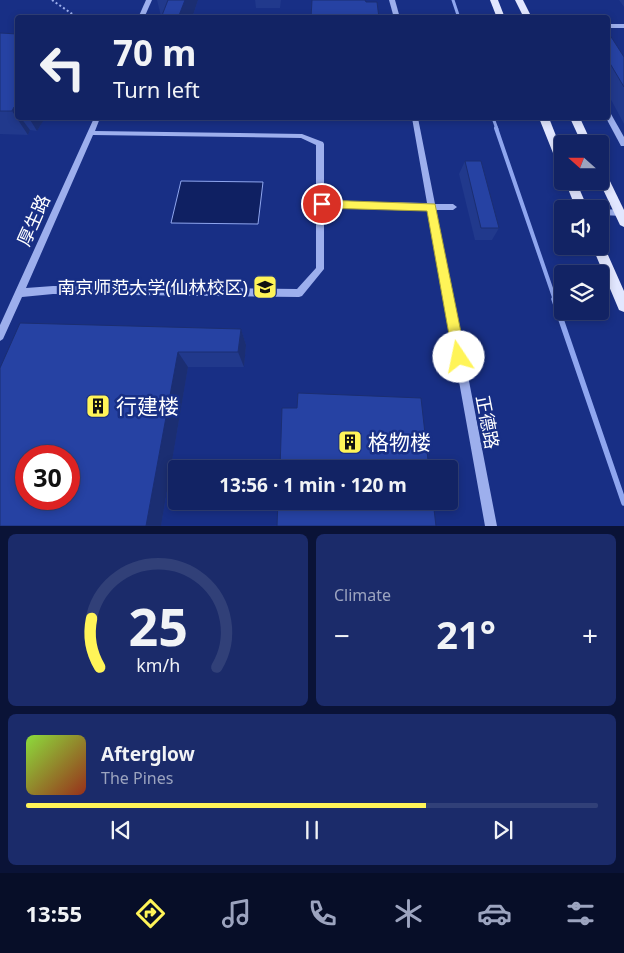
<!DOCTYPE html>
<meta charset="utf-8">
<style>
body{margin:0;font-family:"Noto Sans","Noto Sans SC",sans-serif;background:#1b2b6a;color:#f1f3f6;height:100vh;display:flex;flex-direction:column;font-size:19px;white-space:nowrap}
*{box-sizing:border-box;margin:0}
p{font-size:16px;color:#9ca4bf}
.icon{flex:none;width:28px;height:28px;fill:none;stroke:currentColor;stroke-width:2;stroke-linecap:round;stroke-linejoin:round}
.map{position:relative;height:526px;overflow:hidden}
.details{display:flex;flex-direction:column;gap:8px;padding:8px;background:#0a1337;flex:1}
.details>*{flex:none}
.top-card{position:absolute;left:15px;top:15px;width:595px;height:105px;border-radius:5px;box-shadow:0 2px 8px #0003,0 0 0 1px #314078;background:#122364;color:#f1f3f6;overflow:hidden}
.needle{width:32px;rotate:291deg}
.tools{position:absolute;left:554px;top:135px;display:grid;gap:10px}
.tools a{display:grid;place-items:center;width:55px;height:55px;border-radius:5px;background:#122364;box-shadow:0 2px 8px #0003,0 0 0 1px #314078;font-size:25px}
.speed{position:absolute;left:15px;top:445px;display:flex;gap:10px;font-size:25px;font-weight:700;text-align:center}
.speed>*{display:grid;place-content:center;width:65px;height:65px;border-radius:50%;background:#122364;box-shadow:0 2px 8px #0003,0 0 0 1px #314078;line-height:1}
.speed .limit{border:8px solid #d22;background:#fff;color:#111}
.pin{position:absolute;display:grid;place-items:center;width:42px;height:42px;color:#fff;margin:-21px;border:2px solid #fff;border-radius:50%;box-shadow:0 1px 5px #0007}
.me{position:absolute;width:55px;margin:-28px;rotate:349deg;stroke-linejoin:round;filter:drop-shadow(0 0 4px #0008)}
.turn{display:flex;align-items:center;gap:18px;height:105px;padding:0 15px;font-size:22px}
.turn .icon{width:65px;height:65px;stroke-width:2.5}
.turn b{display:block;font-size:35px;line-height:42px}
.big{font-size:38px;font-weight:700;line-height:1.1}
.details .widget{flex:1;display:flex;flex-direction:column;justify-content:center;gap:8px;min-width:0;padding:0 18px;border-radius:8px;background:#1b2b6a}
.details .dial{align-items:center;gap:0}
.dial svg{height:130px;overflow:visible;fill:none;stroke:#314078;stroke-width:7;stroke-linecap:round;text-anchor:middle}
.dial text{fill:#f1f3f6;stroke:none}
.song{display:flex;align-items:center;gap:15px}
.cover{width:60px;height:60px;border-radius:8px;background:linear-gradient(135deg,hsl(90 70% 55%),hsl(10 70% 35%))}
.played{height:5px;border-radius:2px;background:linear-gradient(90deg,#fff458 70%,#314078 70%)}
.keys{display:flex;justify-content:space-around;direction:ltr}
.heat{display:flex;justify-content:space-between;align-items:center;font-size:28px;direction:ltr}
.details .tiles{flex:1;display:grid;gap:8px;grid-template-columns:1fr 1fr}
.widget:last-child{grid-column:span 2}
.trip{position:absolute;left:168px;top:460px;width:290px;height:50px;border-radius:5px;background:#122364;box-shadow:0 2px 8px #0003,0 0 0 1px #314078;font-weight:700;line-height:50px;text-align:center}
.tab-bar{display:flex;height:80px;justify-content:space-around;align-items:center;background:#070e28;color:#9ca4bf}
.tab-bar .icon{width:35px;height:35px}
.tab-bar .active{color:#fff458}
.tab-bar b{font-size:22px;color:#f1f3f6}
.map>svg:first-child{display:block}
.water{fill:#0f2062;stroke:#8fa6ef}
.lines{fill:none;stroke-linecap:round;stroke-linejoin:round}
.stream-far2{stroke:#8fa6ef;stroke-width:3}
.stream-far1{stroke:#8fa6ef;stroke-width:4}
.stream{stroke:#8fa6ef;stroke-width:5.5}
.path{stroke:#9dafed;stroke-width:2;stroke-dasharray:2 2.5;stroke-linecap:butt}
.minor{fill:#9dafed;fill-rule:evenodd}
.major{fill:#e2e7ff;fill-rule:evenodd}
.wall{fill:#21398c}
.shaded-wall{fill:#1b2e72}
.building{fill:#2642a3;stroke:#1b2e72;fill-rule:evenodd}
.route{fill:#fff458;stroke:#a69f39}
.labels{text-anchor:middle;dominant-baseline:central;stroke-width:5;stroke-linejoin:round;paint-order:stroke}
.street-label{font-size:18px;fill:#fff;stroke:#182f85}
.poi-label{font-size:18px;fill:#fff;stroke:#182f85;text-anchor:end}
.near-poi-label{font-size:21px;fill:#fff;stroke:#182f85;text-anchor:start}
</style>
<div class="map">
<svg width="624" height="526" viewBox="0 0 624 526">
<rect width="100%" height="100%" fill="#182f85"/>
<path class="water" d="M181 181 263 182 258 224 171 223Z"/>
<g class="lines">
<g class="stream-far2">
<path d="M453 0 459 18"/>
<path d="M493 118 497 129"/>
</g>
<path class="stream-far1" d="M496 128 555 300"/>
<path class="stream" d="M554 299 624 503"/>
<path class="path" d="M52 0 78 18"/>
<g class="minor">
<path d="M146 0H152L144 18H138Z"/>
<path d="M389 0H395L400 18H394Z"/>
<rect x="608" y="24" width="16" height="4"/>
<path d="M608 112 611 114 624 137V146H621L606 118Z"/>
<path d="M94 118H100L95 131 302 134 323 142 324 144V201L427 203 412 118H418L435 204H453L457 207 453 210H436L497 526H485L428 209 324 207V269L302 296 299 297 53 294 22 297 3 339 0 341V325ZM93 135 301 138 316 145V268L297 289 53 286 26 288Z"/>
<path d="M600 209 624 210V216L600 215Z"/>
</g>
<g class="major">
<path d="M490 0H498L505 18H497Z"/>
<path d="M515 0H523L532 18H524Z"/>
<path d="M539 118H549L562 151V167L557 163Z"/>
<path d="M570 118H580L592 144H582Z"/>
<path d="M600 167 605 171 624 210V227L620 225 599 181Z"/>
<path d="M565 181H576L588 209H576Z"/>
<path d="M600 242 604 246 624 291V312L619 310 592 246H600Z"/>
</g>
</g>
<g class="wall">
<path d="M157 0H198L192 18 161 16Z"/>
<path d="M255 0H281L280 8H256Z"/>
<path d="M619 0H624V7Z"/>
<path d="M608 32 624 57V124L608 94Z"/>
<path d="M0 33 18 34V118H45L37 131 30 130 28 135 0 134Z"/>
<path d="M465 161 499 228 492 240H475L459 174Z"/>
<path d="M241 329 246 345 244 367H188L161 526H0V368Z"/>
</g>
<g class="shaded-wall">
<path d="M185 0H198L192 18H178Z"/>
<path d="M14 107 18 112V118H21L30 130 28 135 12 111Z"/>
<path d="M29 118H45L37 131Z"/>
<path d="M241 329 246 345 244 367 238 352Z"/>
<path d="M178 352 188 367 161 526H146Z"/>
</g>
<g class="building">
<path d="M168 0H185L178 18H161Z"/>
<path d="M312 0H365L366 2H377L379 18H311Z"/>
<path d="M608 32 624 57V87L608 60Z"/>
<path d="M0 33 18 34V107H14L12 111H0Z"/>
<path d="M465 161H481L499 228H481Z"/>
<path d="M20 323 241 329 238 352H178L146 526H0V368ZM26 456H69V499H26Z"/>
<path d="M298 393 421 398 429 469H280L282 408H297Z"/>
<path d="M278 501H433L436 526H277Z"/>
</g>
<path class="route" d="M322 200 435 204 466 357 464 361 459 363 455 361 453 357 427 211 322 208 316 204Z"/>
<defs>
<g id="university-square" transform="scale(1.25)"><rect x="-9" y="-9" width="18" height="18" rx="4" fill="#fff458" stroke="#182f85"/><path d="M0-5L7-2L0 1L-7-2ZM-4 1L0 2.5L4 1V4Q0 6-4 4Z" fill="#111"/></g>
<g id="building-square" transform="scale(1.25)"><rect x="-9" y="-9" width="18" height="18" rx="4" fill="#fff458" stroke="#182f85"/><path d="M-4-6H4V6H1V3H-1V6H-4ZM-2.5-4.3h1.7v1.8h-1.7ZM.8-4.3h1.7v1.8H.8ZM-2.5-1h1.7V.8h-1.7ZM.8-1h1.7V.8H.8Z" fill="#111"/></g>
</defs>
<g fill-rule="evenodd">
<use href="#university-square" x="265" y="287"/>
<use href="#building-square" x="98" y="406"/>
<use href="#building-square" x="350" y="442"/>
</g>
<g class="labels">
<g class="street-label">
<text transform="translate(33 220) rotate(-66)">厚生路</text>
<text transform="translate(488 422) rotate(79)">正德路</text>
</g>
<g class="poi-label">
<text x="248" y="287">南京师范大学(仙林校区)</text>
</g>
<g class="near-poi-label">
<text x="116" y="406">行建楼</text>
<text x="368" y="442">格物楼</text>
</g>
</g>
</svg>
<div class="tools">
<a><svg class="needle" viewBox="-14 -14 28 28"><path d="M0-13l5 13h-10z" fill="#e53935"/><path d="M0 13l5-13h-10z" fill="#9ca4bf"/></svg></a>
<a><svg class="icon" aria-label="sound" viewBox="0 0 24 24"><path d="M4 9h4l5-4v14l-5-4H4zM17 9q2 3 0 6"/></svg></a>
<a><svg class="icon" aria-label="layers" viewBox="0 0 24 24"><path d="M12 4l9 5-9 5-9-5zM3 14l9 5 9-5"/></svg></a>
</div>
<div class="speed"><div class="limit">30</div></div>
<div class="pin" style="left:322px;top:204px;background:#d93025"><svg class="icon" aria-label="arrive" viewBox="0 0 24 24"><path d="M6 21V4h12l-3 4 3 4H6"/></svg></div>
<svg class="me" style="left:459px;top:357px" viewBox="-20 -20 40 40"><circle r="19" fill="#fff"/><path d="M0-13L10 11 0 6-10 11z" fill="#fff458"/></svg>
<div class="trip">13:56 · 1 min · 120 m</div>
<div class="top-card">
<div class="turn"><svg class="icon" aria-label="left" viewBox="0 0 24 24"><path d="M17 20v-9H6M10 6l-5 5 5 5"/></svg><div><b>70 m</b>Turn left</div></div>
</div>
</div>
<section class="details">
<div class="tiles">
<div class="widget dial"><svg viewBox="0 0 100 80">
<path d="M14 69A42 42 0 1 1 86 69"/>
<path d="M14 69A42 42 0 0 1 9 39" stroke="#fff458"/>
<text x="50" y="56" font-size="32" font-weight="700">25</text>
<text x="50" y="72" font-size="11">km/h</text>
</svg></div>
<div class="widget"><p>Climate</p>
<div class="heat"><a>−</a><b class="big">21°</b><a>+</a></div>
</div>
<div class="widget">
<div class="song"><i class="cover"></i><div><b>Afterglow</b><p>The Pines</p></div></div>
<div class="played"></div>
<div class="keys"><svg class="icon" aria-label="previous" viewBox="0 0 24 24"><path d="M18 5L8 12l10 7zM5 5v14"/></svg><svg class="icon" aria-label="pause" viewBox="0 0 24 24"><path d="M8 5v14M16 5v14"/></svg><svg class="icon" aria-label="next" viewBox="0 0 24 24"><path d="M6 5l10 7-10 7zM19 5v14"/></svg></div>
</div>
</div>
</section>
<nav class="tab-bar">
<b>13:55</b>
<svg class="icon active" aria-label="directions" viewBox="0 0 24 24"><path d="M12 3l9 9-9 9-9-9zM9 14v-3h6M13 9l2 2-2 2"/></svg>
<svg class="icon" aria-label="music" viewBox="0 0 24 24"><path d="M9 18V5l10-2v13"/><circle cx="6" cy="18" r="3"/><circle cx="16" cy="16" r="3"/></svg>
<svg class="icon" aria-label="phone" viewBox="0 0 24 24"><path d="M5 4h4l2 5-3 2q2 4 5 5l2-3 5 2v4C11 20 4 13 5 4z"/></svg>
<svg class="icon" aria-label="climate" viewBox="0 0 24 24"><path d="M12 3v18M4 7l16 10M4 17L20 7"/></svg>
<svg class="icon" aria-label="car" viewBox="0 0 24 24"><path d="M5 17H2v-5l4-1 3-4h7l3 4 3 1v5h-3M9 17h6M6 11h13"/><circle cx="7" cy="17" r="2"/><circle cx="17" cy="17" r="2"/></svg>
<svg class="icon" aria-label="filters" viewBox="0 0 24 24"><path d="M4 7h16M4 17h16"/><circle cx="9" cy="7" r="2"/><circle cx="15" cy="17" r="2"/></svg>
</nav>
